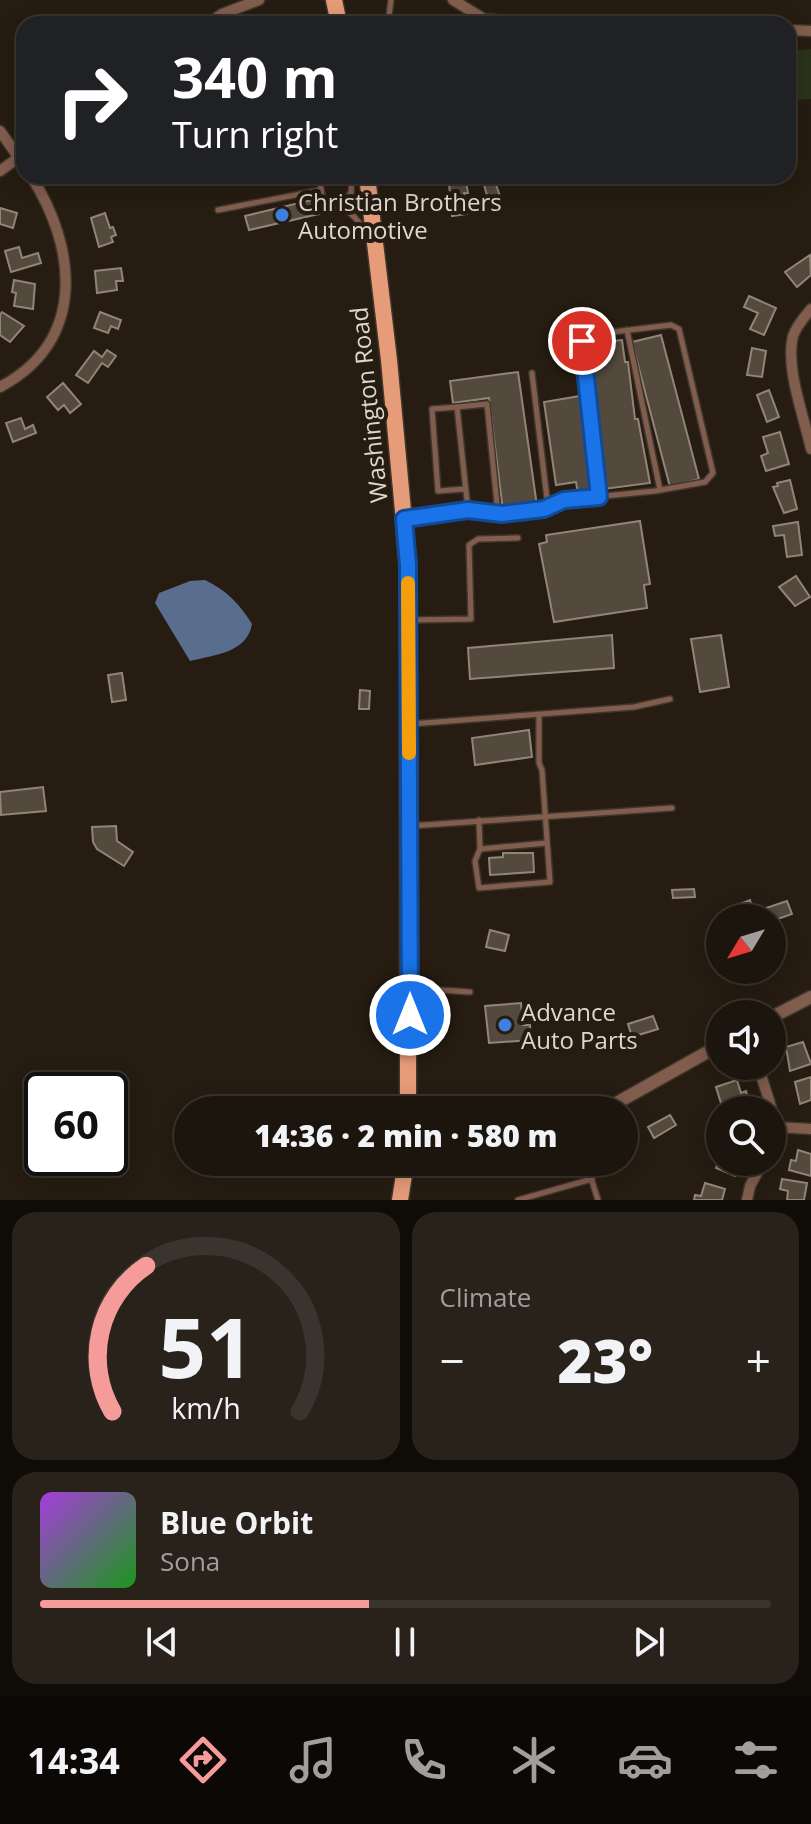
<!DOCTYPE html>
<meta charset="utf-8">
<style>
body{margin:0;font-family:"Open Sans",sans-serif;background:#29221b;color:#f1f3f6;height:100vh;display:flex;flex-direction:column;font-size:30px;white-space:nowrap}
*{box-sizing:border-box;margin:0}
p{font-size:26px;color:#a09f9d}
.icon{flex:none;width:44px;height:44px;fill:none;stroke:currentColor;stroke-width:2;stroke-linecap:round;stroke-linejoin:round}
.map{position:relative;height:1200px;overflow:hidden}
.side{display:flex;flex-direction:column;gap:12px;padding:12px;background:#0f0c07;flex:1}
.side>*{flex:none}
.top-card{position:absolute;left:16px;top:16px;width:780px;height:168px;border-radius:24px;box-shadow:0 4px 20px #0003,0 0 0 2px #3a342e;background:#202124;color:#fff;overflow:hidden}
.needle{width:52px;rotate:232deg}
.fabs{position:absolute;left:706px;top:904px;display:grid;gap:16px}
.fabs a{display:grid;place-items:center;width:80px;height:80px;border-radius:50%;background:#1c150d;box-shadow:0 4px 20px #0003,0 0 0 2px #3a342e;font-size:40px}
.speed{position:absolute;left:24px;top:1072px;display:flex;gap:16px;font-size:40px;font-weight:700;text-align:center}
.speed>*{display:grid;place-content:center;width:104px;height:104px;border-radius:50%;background:#1c150d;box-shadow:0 4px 20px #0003,0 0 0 2px #3a342e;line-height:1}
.speed .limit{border:4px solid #111;border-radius:12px;background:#fff;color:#111}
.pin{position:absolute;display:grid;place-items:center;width:68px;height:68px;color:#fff;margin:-34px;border:4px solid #fff;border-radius:50%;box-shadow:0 2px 8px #0007}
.me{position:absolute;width:88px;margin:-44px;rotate:0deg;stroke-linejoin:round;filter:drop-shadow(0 0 6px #0008)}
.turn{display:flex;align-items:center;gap:28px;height:168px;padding:0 24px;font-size:36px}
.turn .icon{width:104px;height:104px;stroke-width:2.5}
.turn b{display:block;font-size:56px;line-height:68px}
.big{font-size:60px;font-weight:800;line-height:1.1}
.side .tile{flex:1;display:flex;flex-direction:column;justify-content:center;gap:12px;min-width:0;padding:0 28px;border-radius:24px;background:#29221b}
.side .dial{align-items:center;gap:0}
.dial svg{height:208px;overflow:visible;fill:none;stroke:#3a342e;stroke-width:7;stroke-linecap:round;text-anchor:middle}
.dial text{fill:#f1f3f6;stroke:none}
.song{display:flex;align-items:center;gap:24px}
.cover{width:96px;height:96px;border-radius:12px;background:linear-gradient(135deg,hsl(280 70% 55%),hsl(120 70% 35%))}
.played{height:8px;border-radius:4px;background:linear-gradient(90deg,#f59b99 45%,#3a342e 45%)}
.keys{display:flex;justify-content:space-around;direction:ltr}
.heat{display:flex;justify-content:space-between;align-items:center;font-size:44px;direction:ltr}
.side .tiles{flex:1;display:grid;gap:12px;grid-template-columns:1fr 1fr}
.tile:last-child{grid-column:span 2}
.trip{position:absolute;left:174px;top:1096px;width:464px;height:80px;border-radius:40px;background:#1c150d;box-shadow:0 4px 20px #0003,0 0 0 2px #3a342e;font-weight:800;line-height:80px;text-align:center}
.dock{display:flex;height:128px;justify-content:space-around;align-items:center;background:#0b0805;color:#a09f9d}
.dock .icon{width:56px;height:56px}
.dock .on{color:#f59b99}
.dock b{font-size:36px;color:#f1f3f6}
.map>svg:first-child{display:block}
.green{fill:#2a331a}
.water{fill:#596d8f}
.building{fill:#53493d;stroke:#918578;stroke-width:2}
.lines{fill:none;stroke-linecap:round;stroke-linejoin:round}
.service-casing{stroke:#40362c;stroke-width:8}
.minor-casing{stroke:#40362c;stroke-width:13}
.tertiary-casing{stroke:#40362c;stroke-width:15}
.primary-casing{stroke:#40362c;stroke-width:19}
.service{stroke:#815d4d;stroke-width:5}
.minor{stroke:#815d4d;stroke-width:10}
.tertiary{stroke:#815d4d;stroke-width:12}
.primary{stroke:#e69c79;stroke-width:16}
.route-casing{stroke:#114b97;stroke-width:20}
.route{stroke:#1a73e8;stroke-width:14}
.slow{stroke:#f59e0b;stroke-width:14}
.shop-dot{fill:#3f7fe0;stroke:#261c11;stroke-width:3}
.labels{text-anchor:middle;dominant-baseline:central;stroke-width:8;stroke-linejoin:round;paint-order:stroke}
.poi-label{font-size:24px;fill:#ddd7d0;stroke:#261c11;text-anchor:start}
.street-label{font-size:24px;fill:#ddd7d0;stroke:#261c11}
</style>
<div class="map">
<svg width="811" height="1200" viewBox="0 0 811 1200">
<rect width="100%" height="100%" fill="#261c11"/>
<path class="green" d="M811 49V99L797 100 791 51Z"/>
<path class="water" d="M205 580C226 590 239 603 252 624 247 653 214 655 190 661L155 603 159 593 190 581Z"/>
<g class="building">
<path d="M466 182 468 193H464L467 214 452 216 449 184Z"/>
<path d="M495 182 500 196 488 199 484 185Z"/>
<path d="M316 199 319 214 249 230 245 216Z"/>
<path d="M0 208 17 213 13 228 0 224Z"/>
<path d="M105 213 110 228 113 227 116 235 111 237 113 242 99 247 91 218Z"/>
<path d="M19 247 22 258 38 253 41 263 11 272 5 251Z"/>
<path d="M810 255 811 275 797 287 785 272Z"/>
<path d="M121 268 123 281H116L117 290 97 293 95 271Z"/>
<path d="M14 280 35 284 33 309 14 306 16 293 12 292Z"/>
<path d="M749 296 776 308 764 335 750 329 758 313 744 307Z"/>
<path d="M2 312 24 326 10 342 0 335V315Z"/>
<path d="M100 312 121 320 118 329 111 326 108 333 94 328Z"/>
<path d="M661 335 699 479 670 487 632 342Z"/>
<path d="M622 340 625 362H628L635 419H638L650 483 604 489 585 344Z"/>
<path d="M752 348 766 351 762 377 747 375Z"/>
<path d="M107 350 116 356 108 367 102 363 88 383 76 375 94 351 102 357Z"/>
<path d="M518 372 537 506 503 511 489 398 453 403 450 381Z"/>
<path d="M63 383 81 404 70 413 64 405 58 410 47 397Z"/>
<path d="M769 390 779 417 767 422 757 395Z"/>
<path d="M580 396 594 492 578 494 576 482 556 485 544 402Z"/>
<path d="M21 418 25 429 33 425 36 433 13 442 6 423Z"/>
<path d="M780 432 789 464 766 471 761 456 768 453 763 437Z"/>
<path d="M790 480 797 509 784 513 773 487 778 486 777 483Z"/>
<path d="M640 521 650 584 644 585 647 608 554 622 539 544 547 542 546 535Z"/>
<path d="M798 522 802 555 787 557 784 535 775 536 773 526Z"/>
<path d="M796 576 810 597 795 606 779 587Z"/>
<path d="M612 635 614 668 470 679 468 648Z"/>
<path d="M721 635 729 687 700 692 691 639Z"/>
<path d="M122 673 126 700 112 702 108 675Z"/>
<path d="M360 690 370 691 369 709H359Z"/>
<path d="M529 730 532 757 475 765 472 738Z"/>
<path d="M43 787 46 811 1 815 0 792Z"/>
<path d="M116 826 117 841 133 852 124 866 97 849 93 842 92 827Z"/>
<path d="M503 853H533L534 872 490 875 489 858 503 857Z"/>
<path d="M694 889 695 897 673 898 672 890Z"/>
<path d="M750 900 754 912 787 901 792 914 772 921V918H742L737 905Z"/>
<path d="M490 930 509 935 505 951 486 947Z"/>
<path d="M521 1003 523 1025H530L531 1040 489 1043 485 1006Z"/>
<path d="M653 1016 658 1029 632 1037 628 1024Z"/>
<path d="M803 1042 811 1064 790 1071 786 1047Z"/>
<path d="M811 1077V1100L800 1104 795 1082Z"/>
<path d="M737 1080 741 1093 746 1091 749 1102 723 1110 716 1087Z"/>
<path d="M670 1115 676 1125 654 1138 648 1127Z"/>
<path d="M798 1150 811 1154V1176L789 1170 791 1160 796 1161Z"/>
<path d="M720 1157V1162H741L735 1176 716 1168Z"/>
<path d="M782 1179 807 1183 804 1200H787L788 1191 780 1189Z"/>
<path d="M705 1183 725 1189 722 1200H694L695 1195 701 1196Z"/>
</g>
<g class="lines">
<g class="service-casing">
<g id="service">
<path d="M388 24 391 0"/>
<path d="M319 176 322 195 327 207C349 205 358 220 368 236"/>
<path d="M339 206 351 193 352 176"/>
<path d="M218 210 321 190"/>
<path d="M627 330 660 490"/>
<path d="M532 373 548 507"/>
<path d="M457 407 487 404 498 514"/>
<path d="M465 489 438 491 432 409 457 407 468 510"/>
<path d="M409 518 468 510 502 514 544 509 564 500 655 491 705 482 713 473 679 329 671 325 588 335 582 341 599 497"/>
<path d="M409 620 471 619 469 545 478 539 518 538"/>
<path d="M410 724 634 707 670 699"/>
<path d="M479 820 480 849 475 861 479 888 550 882 542 770 539 763V714"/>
<path d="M410 826 672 808"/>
<path d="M480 849 547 843"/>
<path d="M411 988 470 992"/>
<path d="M586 1162 598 1200"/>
<path d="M518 1200 592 1179"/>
</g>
</g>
<g class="minor-casing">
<g id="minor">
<path d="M453 0 484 19 552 24"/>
<path d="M208 24 222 14 259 0"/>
<path d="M788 30 811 31"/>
<path d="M0 131 24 165"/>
<path d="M0 171 22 155"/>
<path d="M811 309C805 316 796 327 793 336 785 368 804 416 811 449"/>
<path d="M0 387C87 341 77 248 31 176"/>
<path d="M759 1066C765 1096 778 1110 772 1142"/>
<path d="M775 1127 811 1129"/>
<path d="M747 1200 750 1186 763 1162"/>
</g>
</g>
<g class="tertiary-casing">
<g id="tertiary">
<path d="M772 1017 811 997"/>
<path d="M604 1110 720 1045"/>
</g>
</g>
<g class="primary-casing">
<g id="primary">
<path d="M334 0 339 24"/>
<path d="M367 176 389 360 408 565V1110"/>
<path d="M400 1200 406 1162"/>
</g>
</g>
<use href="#service" class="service"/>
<use href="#minor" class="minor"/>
<use href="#tertiary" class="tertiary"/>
<use href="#primary" class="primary"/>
</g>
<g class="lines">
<g class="route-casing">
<path id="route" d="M410 1015 408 565 404 519 468 510 502 514 544 509 564 500 599 497 582 341"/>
</g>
<use href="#route" class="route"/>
<path class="slow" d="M408 583 409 753"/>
</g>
<g class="shop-dot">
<circle cx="282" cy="215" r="8"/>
<circle cx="505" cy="1025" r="8"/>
</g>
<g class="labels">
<g class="poi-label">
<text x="298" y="201">Christian Brothers<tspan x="298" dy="28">Automotive</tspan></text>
<text x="521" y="1011">Advance<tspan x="521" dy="28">Auto Parts</tspan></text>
</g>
<g class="street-label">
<text transform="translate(368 405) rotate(-96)">Washington Road</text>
</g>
</g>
</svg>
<div class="fabs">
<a><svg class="needle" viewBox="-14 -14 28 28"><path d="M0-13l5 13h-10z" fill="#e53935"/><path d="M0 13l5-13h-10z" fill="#a09f9d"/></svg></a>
<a><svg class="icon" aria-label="sound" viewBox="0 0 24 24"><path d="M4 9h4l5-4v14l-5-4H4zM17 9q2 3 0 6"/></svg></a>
<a><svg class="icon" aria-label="search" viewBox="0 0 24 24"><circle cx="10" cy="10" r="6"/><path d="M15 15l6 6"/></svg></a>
</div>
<div class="speed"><div class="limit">60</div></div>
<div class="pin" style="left:582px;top:341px;background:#d93025"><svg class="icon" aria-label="arrive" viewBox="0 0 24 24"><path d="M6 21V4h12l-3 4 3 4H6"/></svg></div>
<svg class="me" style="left:410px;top:1015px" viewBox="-20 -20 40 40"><circle r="17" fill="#1a73e8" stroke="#fff" stroke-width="3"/><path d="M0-11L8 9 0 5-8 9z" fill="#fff"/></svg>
<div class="trip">14:36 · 2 min · 580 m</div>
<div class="top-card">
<div class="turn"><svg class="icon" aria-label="right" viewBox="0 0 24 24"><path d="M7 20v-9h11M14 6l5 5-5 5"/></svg><div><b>340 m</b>Turn right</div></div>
</div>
</div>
<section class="side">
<div class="tiles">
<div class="tile dial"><svg viewBox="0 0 100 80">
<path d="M14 69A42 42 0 1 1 86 69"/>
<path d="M14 69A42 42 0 0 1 27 13" stroke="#f59b99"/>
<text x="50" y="56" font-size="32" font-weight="700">51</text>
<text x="50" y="72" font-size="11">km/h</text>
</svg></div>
<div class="tile"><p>Climate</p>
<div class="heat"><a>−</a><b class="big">23°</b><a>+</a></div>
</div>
<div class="tile">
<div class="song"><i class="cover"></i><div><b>Blue Orbit</b><p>Sona</p></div></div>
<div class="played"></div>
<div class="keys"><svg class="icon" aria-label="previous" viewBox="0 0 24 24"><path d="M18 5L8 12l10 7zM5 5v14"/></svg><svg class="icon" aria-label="pause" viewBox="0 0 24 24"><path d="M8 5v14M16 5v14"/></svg><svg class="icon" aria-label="next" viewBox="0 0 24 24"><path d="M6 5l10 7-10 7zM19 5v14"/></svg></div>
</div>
</div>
</section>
<nav class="dock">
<b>14:34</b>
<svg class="icon on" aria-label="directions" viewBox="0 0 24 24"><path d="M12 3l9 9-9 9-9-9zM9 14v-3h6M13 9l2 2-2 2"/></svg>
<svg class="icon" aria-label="music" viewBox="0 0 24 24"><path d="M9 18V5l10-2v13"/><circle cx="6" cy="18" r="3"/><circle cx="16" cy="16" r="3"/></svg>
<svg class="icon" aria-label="phone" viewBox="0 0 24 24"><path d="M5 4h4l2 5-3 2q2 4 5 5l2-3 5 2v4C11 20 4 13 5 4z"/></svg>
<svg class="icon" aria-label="climate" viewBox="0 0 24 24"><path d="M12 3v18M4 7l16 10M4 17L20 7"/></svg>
<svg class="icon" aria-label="car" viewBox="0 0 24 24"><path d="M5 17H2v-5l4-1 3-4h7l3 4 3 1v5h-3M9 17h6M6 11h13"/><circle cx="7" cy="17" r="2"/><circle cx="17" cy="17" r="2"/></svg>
<svg class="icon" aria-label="filters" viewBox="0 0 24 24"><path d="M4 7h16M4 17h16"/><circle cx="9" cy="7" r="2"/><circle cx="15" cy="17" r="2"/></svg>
</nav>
